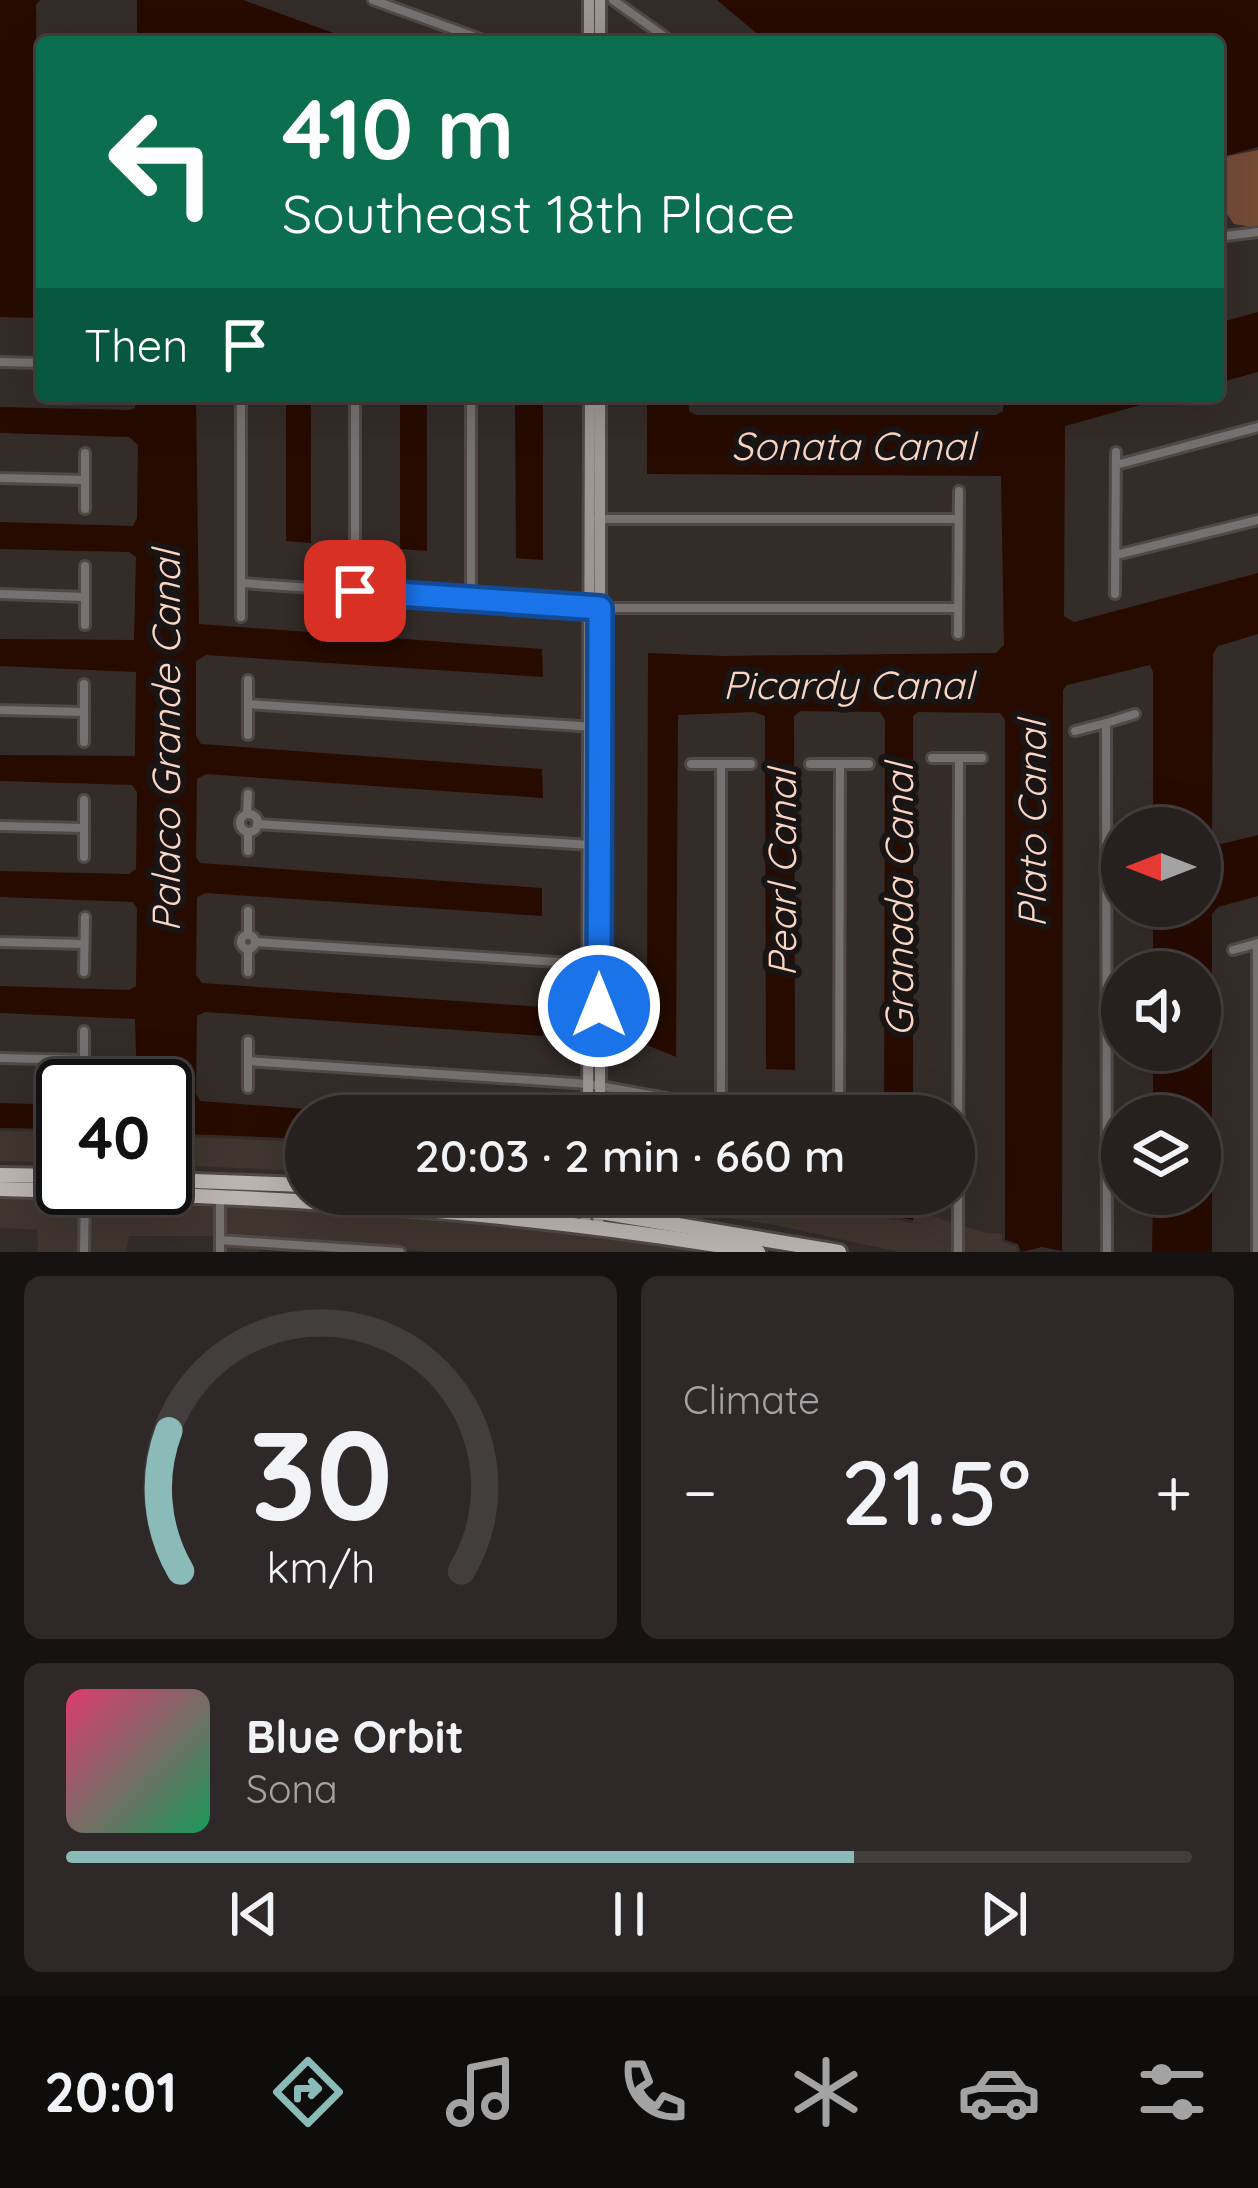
<!DOCTYPE html>
<meta charset="utf-8">
<style>
body{margin:0;font-family:Quicksand,sans-serif;background:#2e2928;color:#f1f3f6;height:100vh;display:flex;flex-direction:column;font-size:45px;white-space:nowrap}
*{box-sizing:border-box;margin:0}
p{font-size:39px;color:#a4a3a4}
.icon{flex:none;width:66px;height:66px;fill:none;stroke:currentColor;stroke-width:2;stroke-linecap:round;stroke-linejoin:round}
.map{position:relative;height:1252px;overflow:hidden}
.panel{display:flex;flex-direction:column;gap:24px;padding:24px;background:#151211;flex:1}
.panel>*{flex:none}
.banner{position:absolute;left:36px;top:36px;width:1188px;height:366px;border-radius:12px;box-shadow:0 12px 48px #0002,0 0 0 3px #423e3d;background:#0b6e4f;color:#fff;overflow:hidden}
.needle{width:78px;rotate:270deg}
.tools{position:absolute;left:1101px;top:807px;display:grid;gap:24px}
.tools a{display:grid;place-items:center;width:120px;height:120px;border-radius:50%;background:#26211f;box-shadow:0 12px 48px #0002,0 0 0 3px #423e3d;font-size:60px}
.speed{position:absolute;left:36px;top:1059px;display:flex;gap:24px;font-size:60px;font-weight:700;text-align:center}
.speed>*{display:grid;place-content:center;width:156px;height:156px;border-radius:50%;background:#26211f;box-shadow:0 12px 48px #0002,0 0 0 3px #423e3d;line-height:1}
.speed .limit{border:6px solid #111;border-radius:18px;background:#fff;color:#111}
.pin{position:absolute;display:grid;place-items:center;width:102px;height:102px;color:#fff;margin:-51px;border-radius:24px;box-shadow:0 6px 18px #0006}
.me{position:absolute;width:132px;margin:-66px;rotate:0deg;stroke-linejoin:round;filter:drop-shadow(0 0 9px #0008)}
.turn{display:flex;align-items:center;gap:42px;height:252px;padding:0 48px;font-size:54px}
.turn .icon{width:156px;height:156px;stroke-width:2.5}
.turn b{display:block;font-size:84px;line-height:102px}
.then{display:flex;align-items:center;height:114px;padding:0 48px;background:#0003;gap:24px;font-size:45px}
.big{font-size:90px;font-weight:600;line-height:1.1}
.panel .tile{flex:1;display:flex;flex-direction:column;justify-content:center;gap:18px;min-width:0;padding:0 42px;border-radius:18px;background:#2e2928}
.panel .dial{align-items:center;gap:0}
.dial svg{height:312px;overflow:visible;fill:none;stroke:#423e3d;stroke-width:7;stroke-linecap:round;text-anchor:middle}
.dial text{fill:#f1f3f6;stroke:none}
.song{display:flex;align-items:center;gap:36px}
.cover{width:144px;height:144px;border-radius:18px;background:linear-gradient(135deg,hsl(340 70% 55%),hsl(150 70% 35%))}
.played{height:12px;border-radius:6px;background:linear-gradient(90deg,#8bbbb9 70%,#423e3d 70%)}
.keys{display:flex;justify-content:space-around;direction:ltr}
.heat{display:flex;justify-content:space-between;align-items:center;font-size:66px;direction:ltr}
.panel .tiles{flex:1;display:grid;gap:24px;grid-template-columns:1fr 1fr}
.tile:last-child{grid-column:span 2}
.trip{position:absolute;left:285px;top:1095px;width:690px;height:120px;border-radius:60px;background:#26211f;box-shadow:0 12px 48px #0002,0 0 0 3px #423e3d;font-weight:600;line-height:120px;text-align:center}
.dock{display:flex;height:192px;justify-content:space-around;align-items:center;background:#0f0d0c;color:#a4a3a4}
.dock .icon{width:84px;height:84px}
.dock .current{color:#8bbbb9}
.dock b{font-size:54px;color:#f1f3f6}
.map>svg:first-child{display:block}
.built{fill:#40352f}
.green{fill:#754b36}
.water{fill:#270b00}
.lines{fill:none;stroke-linecap:round;stroke-linejoin:round}
.street-casing{stroke:#504947;stroke-width:14}
.secondary-casing{stroke:#504947;stroke-width:16}
.primary-casing{stroke:#504947;stroke-width:20}
.street{stroke:#757170;stroke-width:8}
.secondary{stroke:#9d9794;stroke-width:10}
.primary{stroke:#bbb4b1;stroke-width:14}
.route-casing{stroke:#114b97;stroke-width:30}
.route{stroke:#1a73e8;stroke-width:21}
.labels{text-anchor:middle;dominant-baseline:central;stroke-width:12;stroke-linejoin:round;paint-order:stroke}
.water-label{font-size:39px;font-style:italic;fill:#fcd6c4;stroke:#181514}
</style>
<div class="map">
<svg width="1258" height="1252" viewBox="0 0 1258 1252">
<rect width="100%" height="100%" fill="#332c29"/>
<g class="built">
<path d="M0 1131 63 1132V1163L0 1161Z"/>
<path d="M165 1136 306 1142V1171L165 1165Z"/>
<path d="M0 1192 383 1207 739 1252H429L260 1237 259 1252H216L213 1236H129L126 1252H38L37 1230 0 1228Z"/>
<path d="M680 1194H767L912 1223 916 1211 983 1232 1002 1234V1242L1016 1246 1018 1252H899L776 1225 677 1210Z"/>
</g>
<path class="green" d="M1258 150V228L1234 224 1218 202V158Z"/>
<g class="water">
<path d="M0 0H40L36 5 39 318 0 317Z"/>
<path d="M137 0H243L358 42H137Z"/>
<path d="M717 0H1258V147L1221 157 1218 152V42H767Z"/>
<path d="M1258 312V372L1218 383V323Z"/>
<path d="M137 396H196L199 624 542 649 543 677 206 655 196 661V736L201 744 542 769 543 798 206 774 197 779 196 857 200 863 542 888V916L206 893 197 897 196 975 202 983 542 1007 543 1036 205 1012 197 1016 196 1094 200 1101 398 1116H306V1139L165 1133V1086H137L135 1019 0 1013V986L129 990 136 986 137 908 133 902 0 897V871L129 874 136 869 137 792 132 785 0 781V755L135 756 136 672 0 666V639L134 640 136 557 129 552 0 549V522L133 526 137 518 138 445 129 437 0 433V407L129 410 135 408Z"/>
<path d="M286 396H311V543L286 541Z"/>
<path d="M400 396H427V551L400 549Z"/>
<path d="M515 396H543V560L516 558Z"/>
<path d="M647 396H688L689 411 696 415H996L1003 411 1004 396H1173L1065 426 1064 616 1074 622 1258 573V634L1218 646 1213 654 1212 837 1221 844 1258 835V896L1218 907 1212 914V1252H1152L1153 1194H1200V1116H1153V1050H1200V972H1153V906H1200V828H1153V672L1150 665 1067 685 1063 690 1062 1251 1042 1247 1021 1252 1018 1244 1005 1240V720L1000 713 918 712 913 716V1116H884L885 720 880 712 801 711 794 716 795 1070 766 1069 765 716 754 712 678 715 676 1057 647 1045 648 653 723 656 996 653 1004 645 1001 476 647 474Z"/>
<path d="M0 1103 63 1105V1129L0 1128Z"/>
<path d="M784 1194H913V1220L794 1196Z"/>
</g>
<g class="lines">
<g class="street-casing">
<g id="street">
<path d="M373 0 489 42"/>
<path d="M613 0 672 42"/>
<path d="M1218 237 1258 232"/>
<path d="M0 362 42 363"/>
<path d="M241 396V617"/>
<path d="M85 453V509"/>
<path d="M1116 465 1258 427"/>
<path d="M0 478 85 480"/>
<path d="M598 519H958"/>
<path d="M1116 555 1258 520"/>
<path d="M85 566V625"/>
<path d="M241 583 600 608H958"/>
<path d="M355 591V396"/>
<path d="M0 594 85 597"/>
<path d="M1115 594 1116 452"/>
<path d="M471 598V396"/>
<path d="M958 634 959 491"/>
<path d="M84 684V742"/>
<path d="M248 704 594 727"/>
<path d="M0 710 84 712"/>
<path d="M1075 731 1106 723"/>
<path d="M248 735V680"/>
<path d="M932 758H959L958 1252"/>
<path d="M959 758H982"/>
<path d="M691 764H751"/>
<path d="M810 764H869"/>
<path d="M84 800V857"/>
<path d="M247 814 248 794"/>
<circle cx="249" cy="823" r="9"/>
<path d="M257 824 591 845"/>
<path d="M0 826 84 828"/>
<path d="M248 832V851"/>
<path d="M248 911V935"/>
<circle cx="248" cy="942" r="7"/>
<path d="M0 942 84 944"/>
<path d="M255 942 589 964"/>
<path d="M1233 950 1258 943"/>
<path d="M84 972 85 917"/>
<path d="M248 972V949"/>
<path d="M0 1058 85 1060"/>
<path d="M248 1061 589 1084 765 1116"/>
<path d="M84 1086V1031"/>
<path d="M248 1088V1041"/>
<path d="M721 1109V764"/>
<path d="M839 1116 840 764"/>
<path d="M220 1240 400 1252"/>
<path d="M84 1252 85 1194"/>
<path d="M220 1252V1194"/>
<path d="M1107 1252 1106 723 1135 714"/>
<path d="M1257 1252V944"/>
</g>
</g>
<g class="secondary-casing">
<g id="secondary">
<path d="M589 42V0"/>
<path d="M600 42V0"/>
<path d="M588 1116 590 396"/>
<path d="M600 1116V396"/>
<path d="M585 1225 588 1194"/>
<path d="M598 1227 600 1194"/>
</g>
</g>
<g class="primary-casing">
<g id="primary">
<path d="M0 1175 63 1176"/>
<path d="M165 1180 306 1185"/>
<path d="M0 1189C255 1196 507 1208 758 1252"/>
<path d="M435 1194 600 1212 839 1252"/>
</g>
</g>
<use href="#street" class="street"/>
<use href="#secondary" class="secondary"/>
<use href="#primary" class="primary"/>
</g>
<g class="lines">
<g class="route-casing">
<path id="route" d="M355 591 600 608 599 1006"/>
</g>
<use href="#route" class="route"/>
</g>
<g class="labels">
<g class="water-label">
<text x="853" y="445">Sonata Canal</text>
<text x="848" y="684">Picardy Canal</text>
<text transform="translate(165 741) rotate(-90)">Palaco Grande Canal</text>
<text transform="translate(1031 824) rotate(-90)">Plato Canal</text>
<text transform="translate(781 873) rotate(-90)">Pearl Canal</text>
<text transform="translate(898 900) rotate(-90)">Granada Canal</text>
</g>
</g>
</svg>
<div class="tools">
<a><svg class="needle" viewBox="-14 -14 28 28"><path d="M0-13l5 13h-10z" fill="#e53935"/><path d="M0 13l5-13h-10z" fill="#a4a3a4"/></svg></a>
<a><svg class="icon" aria-label="sound" viewBox="0 0 24 24"><path d="M4 9h4l5-4v14l-5-4H4zM17 9q2 3 0 6"/></svg></a>
<a><svg class="icon" aria-label="layers" viewBox="0 0 24 24"><path d="M12 4l9 5-9 5-9-5zM3 14l9 5 9-5"/></svg></a>
</div>
<div class="speed"><div class="limit">40</div></div>
<div class="pin" style="left:355px;top:591px;background:#d93025"><svg class="icon" aria-label="arrive" viewBox="0 0 24 24"><path d="M6 21V4h12l-3 4 3 4H6"/></svg></div>
<svg class="me" style="left:599px;top:1006px" viewBox="-20 -20 40 40"><circle r="17" fill="#1a73e8" stroke="#fff" stroke-width="3"/><path d="M0-11L8 9 0 5-8 9z" fill="#fff"/></svg>
<div class="trip">20:03 · 2 min · 660 m</div>
<div class="banner">
<div class="turn"><svg class="icon" aria-label="left" viewBox="0 0 24 24"><path d="M17 20v-9H6M10 6l-5 5 5 5"/></svg><div><b>410 m</b>Southeast 18th Place</div></div>
<div class="then">Then<svg class="icon" aria-label="arrive" viewBox="0 0 24 24"><path d="M6 21V4h12l-3 4 3 4H6"/></svg></div>
</div>
</div>
<section class="panel">
<div class="tiles">
<div class="tile dial"><svg viewBox="0 0 100 80">
<path d="M14 69A42 42 0 1 1 86 69"/>
<path d="M14 69A42 42 0 0 1 11 33" stroke="#8bbbb9"/>
<text x="50" y="56" font-size="32" font-weight="700">30</text>
<text x="50" y="72" font-size="11">km/h</text>
</svg></div>
<div class="tile"><p>Climate</p>
<div class="heat"><a>−</a><b class="big">21.5°</b><a>+</a></div>
</div>
<div class="tile">
<div class="song"><i class="cover"></i><div><b>Blue Orbit</b><p>Sona</p></div></div>
<div class="played"></div>
<div class="keys"><svg class="icon" aria-label="previous" viewBox="0 0 24 24"><path d="M18 5L8 12l10 7zM5 5v14"/></svg><svg class="icon" aria-label="pause" viewBox="0 0 24 24"><path d="M8 5v14M16 5v14"/></svg><svg class="icon" aria-label="next" viewBox="0 0 24 24"><path d="M6 5l10 7-10 7zM19 5v14"/></svg></div>
</div>
</div>
</section>
<nav class="dock">
<b>20:01</b>
<svg class="icon current" aria-label="directions" viewBox="0 0 24 24"><path d="M12 3l9 9-9 9-9-9zM9 14v-3h6M13 9l2 2-2 2"/></svg>
<svg class="icon" aria-label="music" viewBox="0 0 24 24"><path d="M9 18V5l10-2v13"/><circle cx="6" cy="18" r="3"/><circle cx="16" cy="16" r="3"/></svg>
<svg class="icon" aria-label="phone" viewBox="0 0 24 24"><path d="M5 4h4l2 5-3 2q2 4 5 5l2-3 5 2v4C11 20 4 13 5 4z"/></svg>
<svg class="icon" aria-label="climate" viewBox="0 0 24 24"><path d="M12 3v18M4 7l16 10M4 17L20 7"/></svg>
<svg class="icon" aria-label="car" viewBox="0 0 24 24"><path d="M5 17H2v-5l4-1 3-4h7l3 4 3 1v5h-3M9 17h6M6 11h13"/><circle cx="7" cy="17" r="2"/><circle cx="17" cy="17" r="2"/></svg>
<svg class="icon" aria-label="filters" viewBox="0 0 24 24"><path d="M4 7h16M4 17h16"/><circle cx="9" cy="7" r="2"/><circle cx="15" cy="17" r="2"/></svg>
</nav>
